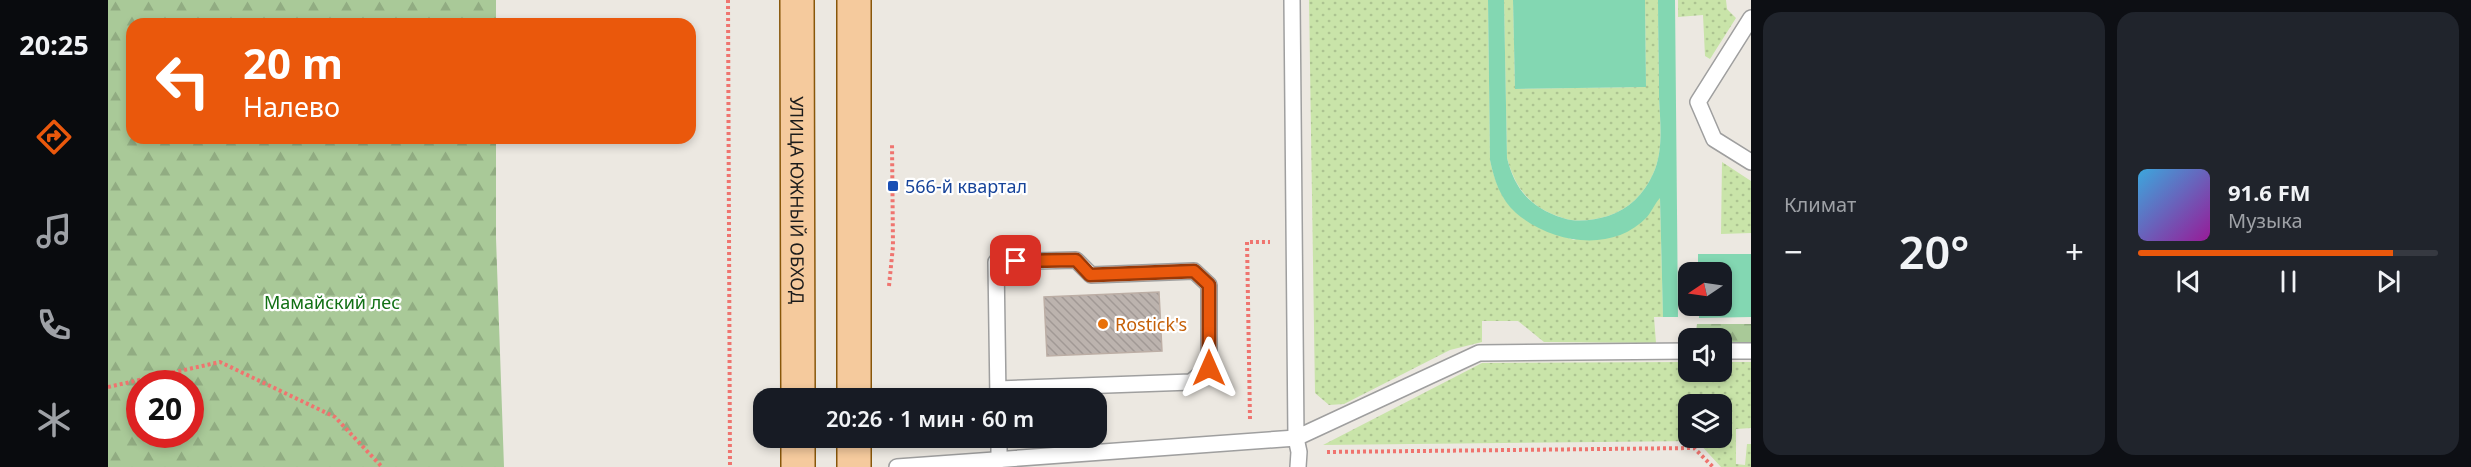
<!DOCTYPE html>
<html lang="ru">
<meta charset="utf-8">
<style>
body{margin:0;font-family:"Noto Sans",sans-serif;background:#20242c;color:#f1f3f6;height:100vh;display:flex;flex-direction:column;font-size:22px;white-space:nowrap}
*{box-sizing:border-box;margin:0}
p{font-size:20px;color:#9ea1a6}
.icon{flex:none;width:33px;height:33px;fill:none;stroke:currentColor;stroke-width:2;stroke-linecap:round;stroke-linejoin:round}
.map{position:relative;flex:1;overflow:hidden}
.sheet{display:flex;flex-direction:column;gap:12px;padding:12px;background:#0d0f14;width:720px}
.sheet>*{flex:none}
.top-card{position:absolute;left:18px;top:18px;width:570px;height:126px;border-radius:18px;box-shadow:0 3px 9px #0003;background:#ea580c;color:#fff;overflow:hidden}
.needle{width:39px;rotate:257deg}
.buttons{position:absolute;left:1570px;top:262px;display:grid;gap:12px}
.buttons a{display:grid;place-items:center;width:54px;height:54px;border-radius:12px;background:#171b24;box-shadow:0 3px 9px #0003;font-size:30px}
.speed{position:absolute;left:18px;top:370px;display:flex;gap:12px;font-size:30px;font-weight:700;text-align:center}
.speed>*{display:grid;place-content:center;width:78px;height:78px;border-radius:50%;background:#171b24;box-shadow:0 3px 9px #0003;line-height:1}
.speed .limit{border:9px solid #d22;background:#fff;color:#111}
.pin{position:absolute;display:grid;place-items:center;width:51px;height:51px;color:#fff;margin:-26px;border-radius:12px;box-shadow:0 3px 9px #0006}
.me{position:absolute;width:66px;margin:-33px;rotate:0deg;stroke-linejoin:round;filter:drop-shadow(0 0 4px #0008)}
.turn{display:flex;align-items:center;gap:21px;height:126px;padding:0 18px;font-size:27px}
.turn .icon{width:78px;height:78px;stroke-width:2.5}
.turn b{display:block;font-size:42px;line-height:51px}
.big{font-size:45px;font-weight:600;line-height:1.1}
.sheet .widget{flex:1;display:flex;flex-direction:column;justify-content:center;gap:9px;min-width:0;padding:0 21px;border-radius:18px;background:#20242c}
.song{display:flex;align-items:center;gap:18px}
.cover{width:72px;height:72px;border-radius:9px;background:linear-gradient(135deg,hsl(200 70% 55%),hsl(300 70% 35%))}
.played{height:6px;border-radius:3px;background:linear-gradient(90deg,#ea580c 85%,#363941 85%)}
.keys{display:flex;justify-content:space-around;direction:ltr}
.heat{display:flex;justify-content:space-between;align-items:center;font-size:33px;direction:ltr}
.sheet .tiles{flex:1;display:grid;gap:12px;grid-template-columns:repeat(2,1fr)}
.trip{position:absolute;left:645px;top:388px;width:354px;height:60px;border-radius:18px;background:#171b24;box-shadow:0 3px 9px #0003;font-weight:600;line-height:60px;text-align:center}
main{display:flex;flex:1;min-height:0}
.menu{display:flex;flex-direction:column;width:108px;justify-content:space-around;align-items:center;background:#090b0e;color:#9ea1a6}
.menu .icon{width:42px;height:42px}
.menu .on{color:#ea580c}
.menu b{font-size:27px;color:#f1f3f6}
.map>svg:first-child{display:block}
.grass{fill:url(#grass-dots);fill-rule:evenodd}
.forest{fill:url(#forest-firs);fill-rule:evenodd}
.pitch{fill:#83d7b2}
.building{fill:url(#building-back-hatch);stroke:#bcaea5;stroke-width:1.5}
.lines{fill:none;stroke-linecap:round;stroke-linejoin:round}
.service-casing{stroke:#9f9f9f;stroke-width:18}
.primary-casing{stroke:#88570a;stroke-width:36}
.path{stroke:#ef746f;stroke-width:4;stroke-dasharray:3 3;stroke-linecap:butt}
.service{stroke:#fff;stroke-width:15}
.primary{stroke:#f5ca9d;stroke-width:33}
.route-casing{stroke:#983908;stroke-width:15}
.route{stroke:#ea580c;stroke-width:10}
.transit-dot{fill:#1a4fb4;stroke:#fff;stroke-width:2}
.food-dot{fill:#e8710a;stroke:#fff;stroke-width:2}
.labels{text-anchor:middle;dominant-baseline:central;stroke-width:4.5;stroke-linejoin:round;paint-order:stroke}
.transit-label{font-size:18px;fill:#164399;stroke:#fff;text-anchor:start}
.street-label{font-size:18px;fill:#1b1b1b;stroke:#fff}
.park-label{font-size:18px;fill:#127015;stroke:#fff}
.food-label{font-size:18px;fill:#c56008;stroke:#fff;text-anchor:start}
</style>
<main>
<nav class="menu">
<b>20:25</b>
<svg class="icon on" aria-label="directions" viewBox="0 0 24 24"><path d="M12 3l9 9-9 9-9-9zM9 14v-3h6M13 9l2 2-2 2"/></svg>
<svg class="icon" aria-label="music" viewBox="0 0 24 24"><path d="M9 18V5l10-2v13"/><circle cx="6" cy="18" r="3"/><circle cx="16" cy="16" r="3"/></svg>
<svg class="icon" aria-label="phone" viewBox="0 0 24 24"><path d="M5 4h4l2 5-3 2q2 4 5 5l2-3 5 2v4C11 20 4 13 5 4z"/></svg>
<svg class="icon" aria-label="climate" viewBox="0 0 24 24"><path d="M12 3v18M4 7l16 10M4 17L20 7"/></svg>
</nav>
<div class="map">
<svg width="1643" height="467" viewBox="0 0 1643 467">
<defs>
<pattern id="grass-dots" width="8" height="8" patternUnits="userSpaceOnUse" patternTransform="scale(1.5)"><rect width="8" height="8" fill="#c9e4a9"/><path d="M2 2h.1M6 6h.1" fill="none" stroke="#acc391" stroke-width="1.8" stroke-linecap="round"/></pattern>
<pattern id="forest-firs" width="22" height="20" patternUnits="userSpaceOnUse" patternTransform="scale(1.5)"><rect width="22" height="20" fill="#a9c998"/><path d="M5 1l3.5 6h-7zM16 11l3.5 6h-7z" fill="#91ac82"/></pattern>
<pattern id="building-back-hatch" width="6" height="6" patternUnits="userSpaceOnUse" patternTransform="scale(1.5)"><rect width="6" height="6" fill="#bcb3ae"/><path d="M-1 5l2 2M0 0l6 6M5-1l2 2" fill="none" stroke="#a19995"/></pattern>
</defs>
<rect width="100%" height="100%" fill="#ece8e1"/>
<g class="grass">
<path d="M1201 0H1380L1382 160C1394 215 1417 222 1466 240L1552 197 1555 317H1546L1548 343 1436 342 1410 321H1374V342L1342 350 1236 404 1221 405 1207 393Z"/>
<path d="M1396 0H1405L1407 89 1538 87 1537 0H1550C1550 32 1551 64 1551 97 1552 121 1556 151 1545 174 1536 194 1521 209 1500 216 1486 220 1469 223 1455 218 1423 208 1408 190 1399 158Z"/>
<path d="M1570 0H1618L1619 9 1628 18 1602 59 1597 56 1595 15 1570 17Z"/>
<path d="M1614 162 1643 181V233L1613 234Z"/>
<path d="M1581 362V372H1614V362H1643V428L1628 429V464L1637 465 1639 444H1643V467H1613L1589 441 1215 445 1374 363ZM1581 405H1614V438H1581Z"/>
</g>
<g class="forest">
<path d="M0 0H388V24H24V138H388V238L396 467H0ZM32 384H82V435H32Z"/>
<path d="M1589 324H1643V342H1614V339H1587Z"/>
</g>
<g class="pitch">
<path d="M1380 0H1396L1399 158C1407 190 1423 208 1455 218 1469 223 1486 220 1500 216 1521 209 1536 194 1545 174 1556 151 1552 121 1551 97 1551 64 1550 32 1550 0H1567L1570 317H1555L1552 198C1547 203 1544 211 1539 217 1504 254 1443 243 1408 213 1392 199 1386 179 1382 160Z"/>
<path d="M1405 0H1537L1538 87 1407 89Z"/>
<path d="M1590 254H1643V317L1591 318V306H1614V273H1590Z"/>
</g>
<path class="building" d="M1051 292 1054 351 939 356 936 297Z"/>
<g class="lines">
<g class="service-casing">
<g id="service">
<path d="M1184 0 1188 438 1371 353 1581 351"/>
<path d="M1643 18 1590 102 1606 139 1643 162"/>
<path d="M1614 351H1643"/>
<path d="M890 389 1083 382 1101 367V285L1086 271 983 275 968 260 888 262 890 399"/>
<path d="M891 438V460"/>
<path d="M789 467 1188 438 1191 452 1190 467"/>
</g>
</g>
<g class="primary-casing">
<g id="primary">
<path id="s1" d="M689 0 690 399"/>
<path d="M746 0V399"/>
<path d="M690 438V467"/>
<path d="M746 438V467"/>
</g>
</g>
<g class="path">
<path d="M620 0 622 467"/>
<path d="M781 286 785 246 784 143"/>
<path d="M0 387 112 362 227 417 274 467"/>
<path d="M1142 419 1139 242H1162"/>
<path d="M1219 452 1586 448 1605 467"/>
</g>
<use href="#service" class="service"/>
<use href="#primary" class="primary"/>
</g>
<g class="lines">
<g class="route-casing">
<path id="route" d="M908 261 968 260 982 275 1086 271 1101 285V368"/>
</g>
<use href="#route" class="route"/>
</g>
<rect class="transit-dot" x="779" y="180" width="12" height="12" rx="3"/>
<circle class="food-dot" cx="995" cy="324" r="6"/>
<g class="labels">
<g class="transit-label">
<text x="797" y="186">566-й квартал</text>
</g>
<g class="street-label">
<text stroke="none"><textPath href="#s1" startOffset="200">УЛИЦА ЮЖНЫЙ ОБХОД</textPath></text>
</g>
<g class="park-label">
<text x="224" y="302">Мамайский лес</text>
</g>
<g class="food-label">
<text x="1007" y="324">Rostick's</text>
</g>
</g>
</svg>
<div class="buttons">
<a><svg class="needle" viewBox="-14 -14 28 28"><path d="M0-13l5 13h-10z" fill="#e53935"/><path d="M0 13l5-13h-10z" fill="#9ea1a6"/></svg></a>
<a><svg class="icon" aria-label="sound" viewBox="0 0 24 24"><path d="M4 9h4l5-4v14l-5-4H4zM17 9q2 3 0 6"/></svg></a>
<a><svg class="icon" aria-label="layers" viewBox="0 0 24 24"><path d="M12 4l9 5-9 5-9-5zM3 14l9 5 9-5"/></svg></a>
</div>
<div class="speed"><div class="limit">20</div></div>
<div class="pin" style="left:908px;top:261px;background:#d93025"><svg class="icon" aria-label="arrive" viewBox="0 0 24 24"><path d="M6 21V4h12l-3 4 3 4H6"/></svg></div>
<svg class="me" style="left:1101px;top:368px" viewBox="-20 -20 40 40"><path d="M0-17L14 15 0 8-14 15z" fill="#ea580c" stroke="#fff" stroke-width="4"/></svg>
<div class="trip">20:26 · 1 мин · 60 m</div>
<div class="top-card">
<div class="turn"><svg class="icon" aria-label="left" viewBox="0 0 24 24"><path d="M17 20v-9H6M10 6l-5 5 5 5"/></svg><div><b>20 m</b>Налево</div></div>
</div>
</div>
<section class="sheet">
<div class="tiles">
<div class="widget"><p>Климат</p>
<div class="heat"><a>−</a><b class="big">20°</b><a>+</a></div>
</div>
<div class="widget">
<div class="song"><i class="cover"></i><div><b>91.6 FM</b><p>Музыка</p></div></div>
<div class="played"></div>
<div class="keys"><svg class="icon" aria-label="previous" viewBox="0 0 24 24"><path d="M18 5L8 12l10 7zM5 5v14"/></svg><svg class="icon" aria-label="pause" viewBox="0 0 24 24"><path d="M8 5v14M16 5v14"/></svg><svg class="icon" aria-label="next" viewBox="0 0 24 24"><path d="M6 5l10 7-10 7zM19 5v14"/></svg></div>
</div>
</div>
</section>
</main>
